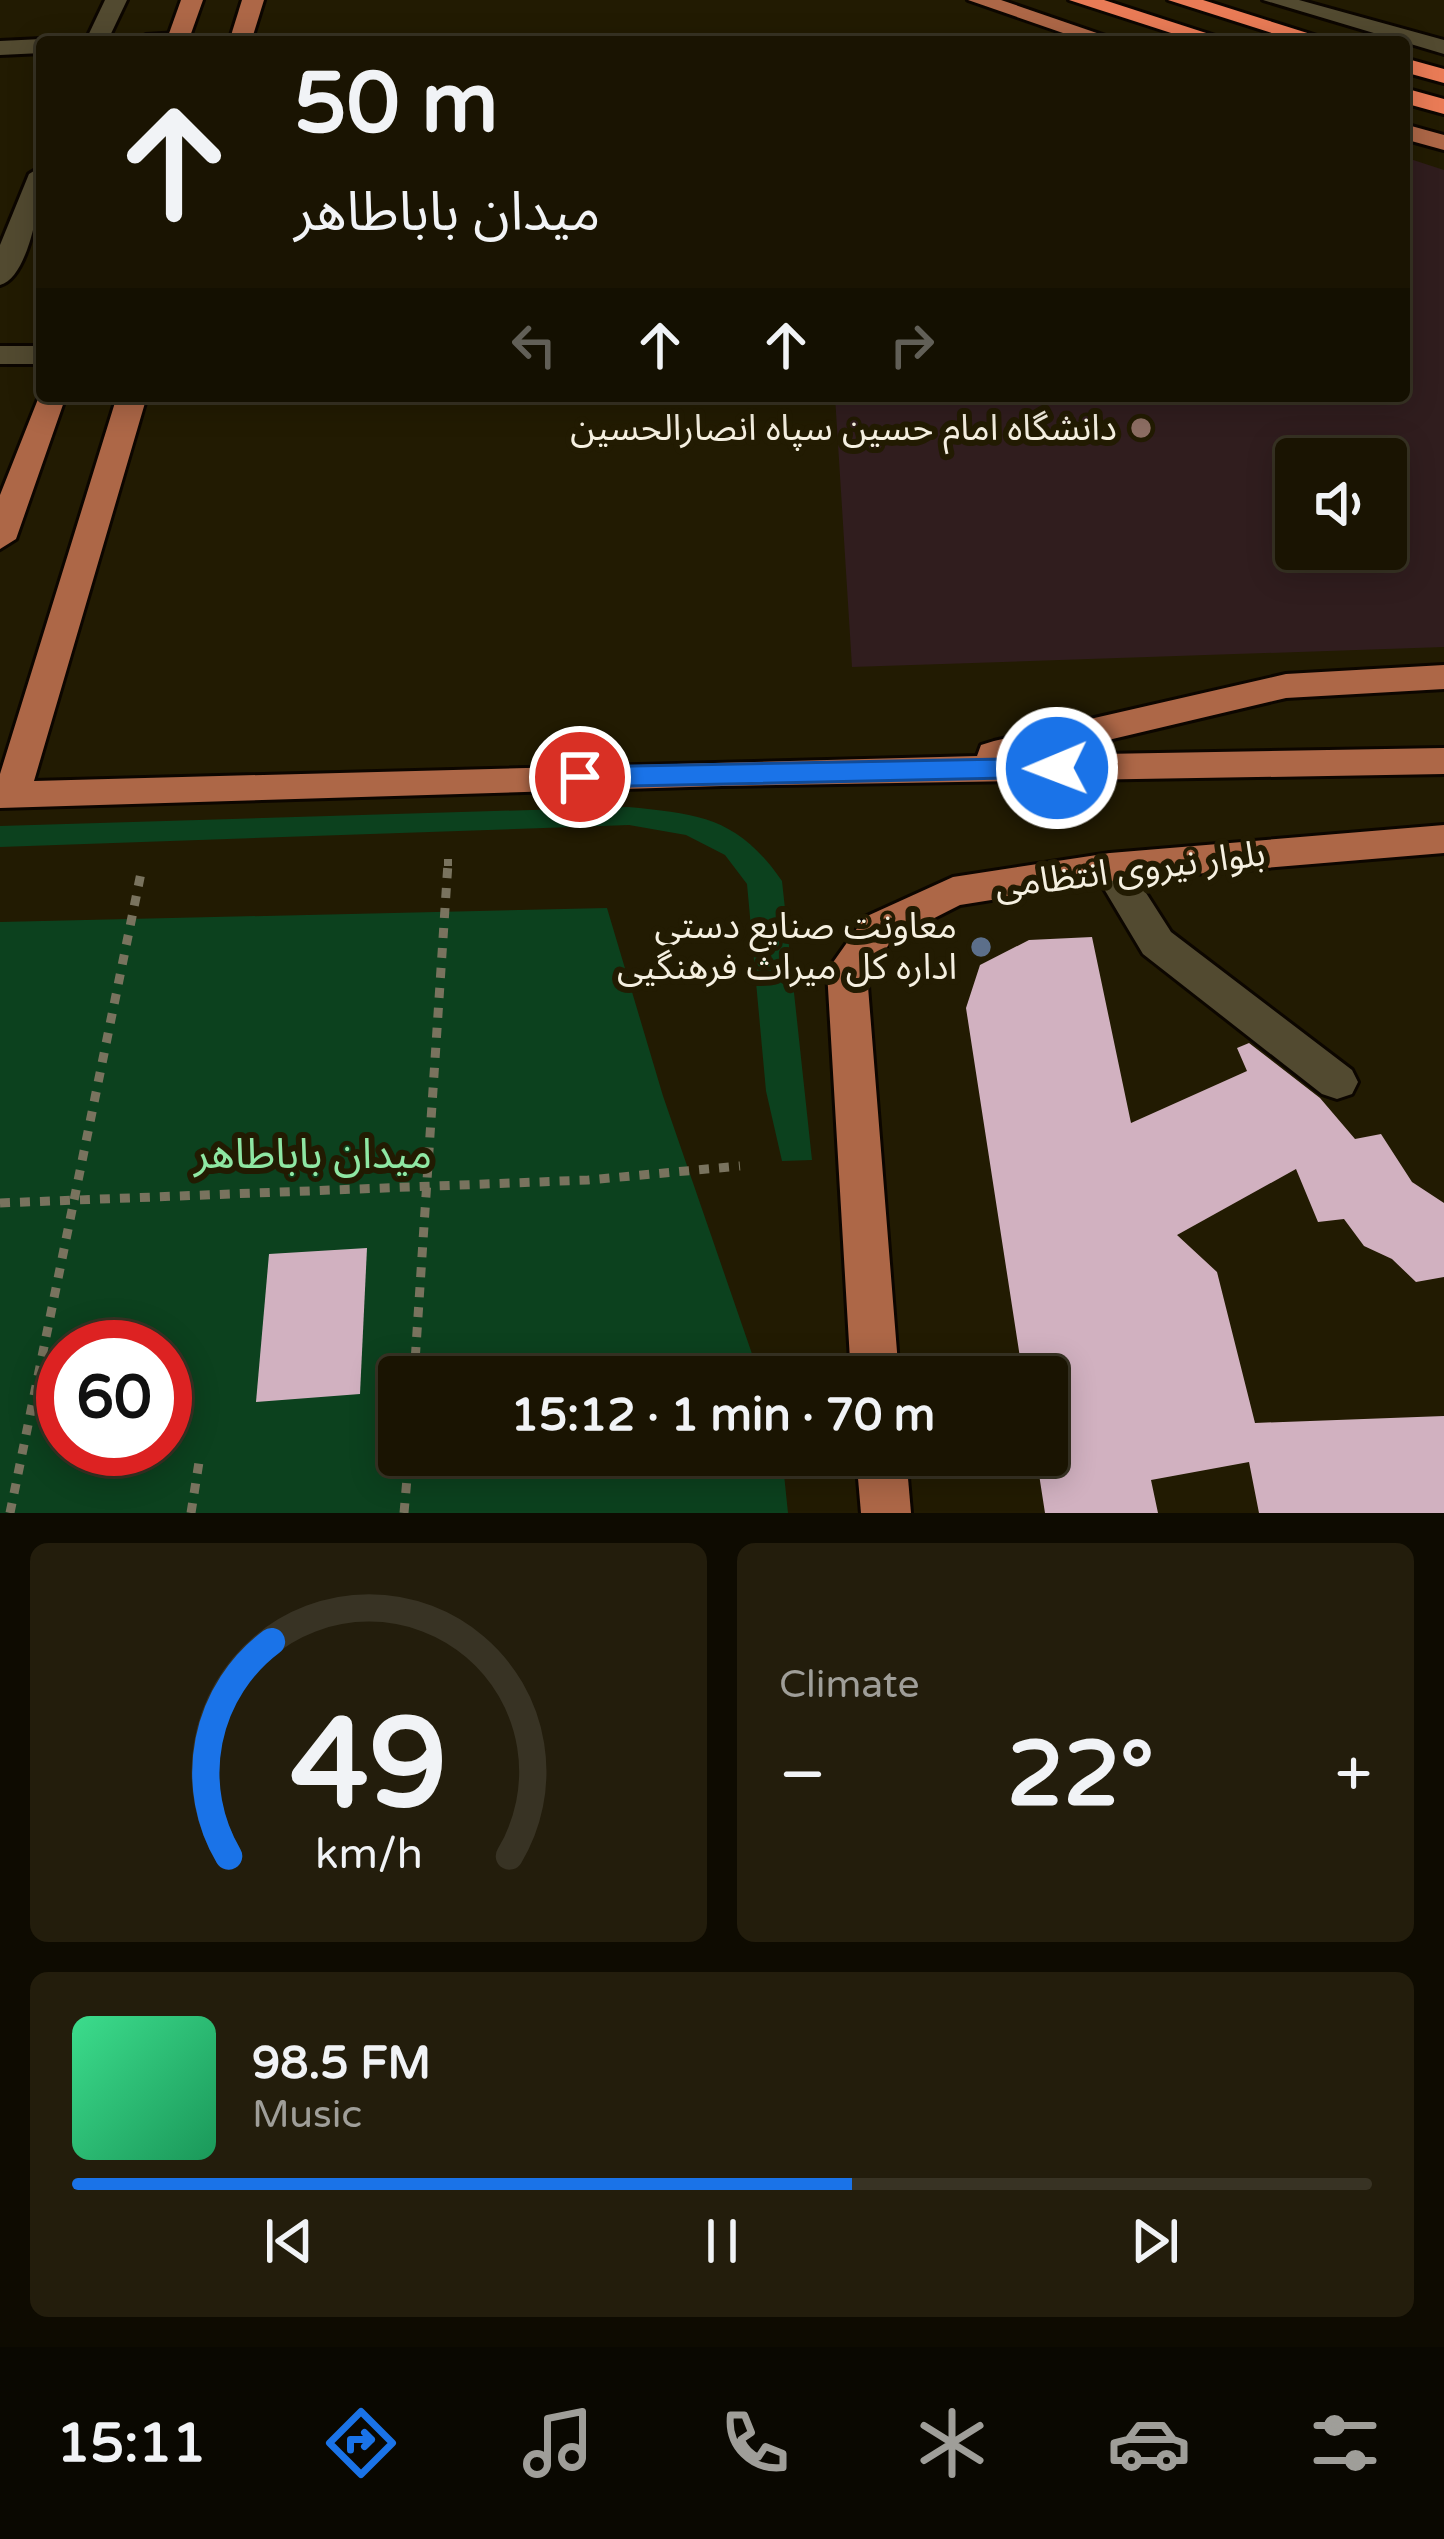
<!DOCTYPE html>
<meta charset="utf-8">
<style>
body{margin:0;font-family:"Varela Round","Noto Sans Arabic",sans-serif;background:#231d0c;color:#f1f3f6;height:100vh;display:flex;flex-direction:column;font-size:45px;white-space:nowrap}
*{box-sizing:border-box;margin:0}
p{font-size:39px;color:#9f9e99}
.icon{flex:none;width:66px;height:66px;fill:none;stroke:currentColor;stroke-width:2;stroke-linecap:round;stroke-linejoin:round}
.map{position:relative;height:1513px;overflow:hidden}
.sheet{display:flex;flex-direction:column;gap:30px;padding:30px;background:#0e0b01;flex:1}
.sheet>*{flex:none}
.guide{position:absolute;left:36px;top:36px;width:1374px;height:366px;border-radius:12px;box-shadow:0 6px 30px #0003,0 0 0 3px #383324;background:#1a1402;color:#f1f3f6;overflow:hidden}
.buttons{position:absolute;left:1275px;top:438px;display:grid;gap:24px}
.buttons a{display:grid;place-items:center;width:132px;height:132px;border-radius:12px;background:#1a1402;box-shadow:0 6px 30px #0003,0 0 0 3px #383324;font-size:60px}
.speed{position:absolute;left:36px;top:1320px;display:flex;gap:24px;font-size:60px;font-weight:700;text-align:center}
.speed>*{display:grid;place-content:center;width:156px;height:156px;border-radius:50%;background:#1a1402;box-shadow:0 6px 30px #0003,0 0 0 3px #383324;line-height:1}
.speed .limit{border:18px solid #d22;background:#fff;color:#111}
.pin{position:absolute;display:grid;place-items:center;width:102px;height:102px;color:#fff;margin:-51px;border:6px solid #fff;border-radius:50%;box-shadow:0 3px 12px #0007}
.me{position:absolute;width:132px;margin:-66px;rotate:269deg;stroke-linejoin:round;filter:drop-shadow(0 0 9px #0008)}
.turn{display:flex;align-items:center;gap:42px;height:252px;padding:0 60px;font-size:54px}
.turn .icon{width:156px;height:156px;stroke-width:2.5}
.turn b{display:block;font-size:84px;line-height:102px}
.lanes{display:flex;align-items:center;height:114px;padding:0 60px;background:#0003;justify-content:center;gap:60px;direction:ltr}
.lanes .off{opacity:.35}
.big{font-size:90px;font-weight:700;line-height:1.1}
.sheet .widget{flex:1;display:flex;flex-direction:column;justify-content:center;gap:18px;min-width:0;padding:0 42px;border-radius:18px;background:#231d0c}
.sheet .dial{align-items:center;gap:0}
.dial svg{height:312px;overflow:visible;fill:none;stroke:#383324;stroke-width:7;stroke-linecap:round;text-anchor:middle}
.dial text{fill:#f1f3f6;stroke:none}
.song{display:flex;align-items:center;gap:36px}
.cover{width:144px;height:144px;border-radius:18px;background:linear-gradient(135deg,hsl(150 70% 55%),hsl(150 70% 35%))}
.played{height:12px;border-radius:6px;background:linear-gradient(90deg,#1a73e8 60%,#383324 60%)}
.keys{display:flex;justify-content:space-around;direction:ltr}
.heat{display:flex;justify-content:space-between;align-items:center;font-size:66px;direction:ltr}
.sheet .tiles{flex:1;display:grid;gap:30px;grid-template-columns:1fr 1fr}
.widget:last-child{grid-column:span 2}
.trip{position:absolute;left:378px;top:1356px;width:690px;height:120px;border-radius:12px;background:#1a1402;box-shadow:0 6px 30px #0003,0 0 0 3px #383324;font-weight:700;line-height:120px;text-align:center}
.dock{display:flex;height:192px;justify-content:space-around;align-items:center;background:#0a0801;color:#9f9e99}
.dock .icon{width:84px;height:84px}
.dock .active{color:#1a73e8}
.dock b{font-size:54px;color:#f1f3f6}
.map>svg:first-child{display:block}
.education{fill:#301d1e;fill-rule:evenodd}
.green{fill:#0c411e;fill-rule:evenodd}
.building{fill:#d1b1c0}
.lines{fill:none;stroke-linecap:round;stroke-linejoin:round}
.minor-casing{stroke:#0c0600;stroke-width:6}
.major-casing{stroke:#0c0600;stroke-width:6}
.highway-casing{stroke:#0c0600;stroke-width:6}
.path-far1{stroke:#79735e;stroke-width:8;stroke-dasharray:9 9;stroke-linecap:butt}
.path{stroke:#79735e;stroke-width:9;stroke-dasharray:10 10;stroke-linecap:butt}
.minor{fill:#524a30;fill-rule:evenodd}
.major{fill:#ad6747;fill-rule:evenodd}
.highway{fill:#e97b56;fill-rule:evenodd}
.route{fill:#1a73e8;stroke:#114b97;stroke-width:3}
.education-dot{fill:#8d6e63;stroke:#221b02;stroke-width:4.5}
.service-dot{fill:#5c6f8a;stroke:#221b02;stroke-width:4.5}
.labels{text-anchor:middle;dominant-baseline:central;stroke-width:12;stroke-linejoin:round;paint-order:stroke}
.poi-label{font-size:36px;fill:#f5f0e1;stroke:#221b02;text-anchor:end}
.street-label{font-size:36px;fill:#f5f0e1;stroke:#221b02}
.near-park-label{font-size:42px;fill:#8ee7a3;stroke:#221b02}
</style>
<div class="map">
<svg width="1444" height="1513" viewBox="0 0 1444 1513">
<rect width="100%" height="100%" fill="#221b02"/>
<path class="education" d="M1404 157 1444 170V647L852 667 835 396H1404ZM1296 459H1386V549H1296Z"/>
<g class="green">
<path d="M628 807C701 814 738 818 782 881L812 1160 782 1161 766 1091 747 884 725 855 686 835 629 825 0 847V826Z"/>
<path d="M607 908 663 1096 760 1377H399V1455H782L788 1513H0V922ZM63 1347H165V1449H63Z"/>
</g>
<g class="building">
<path d="M1092 937 1131 1123 1247 1071 1237 1048 1249 1043 1320 1098 1355 1139 1381 1134 1412 1182 1444 1203V1277L1416 1282 1392 1259 1364 1246 1344 1219 1318 1222 1296 1169 1177 1235 1217 1272 1255 1423 1444 1416V1513H1259L1249 1462 1151 1480 1158 1513H1045L1036 1455H1047V1377H1023L966 1008 980 965 1029 940Z"/>
<path d="M367 1248 360 1394 256 1402 269 1254Z"/>
</g>
<g class="lines">
<g class="minor-casing">
<g id="minor">
<path d="M105 0H127L107 42H85Z"/>
<path d="M1263 0H1299L1444 40V54Z"/>
<path d="M178 33 186 35 188 42H135L146 35Z"/>
<path d="M42 39 51 42H42V53L0 55V41Z"/>
<path d="M42 166C42 194 30 277 0 285V245L29 174Z"/>
<rect x="0" y="346" width="42" height="18"/>
<path d="M1110 853 1123 857 1171 932 1352 1070 1358 1082 1352 1094 1337 1099 1322 1094 1143 954 1091 867 1097 857Z"/>
</g>
</g>
<g class="major-casing">
<g id="major">
<path d="M181 0H203L188 42H166Z"/>
<path d="M242 0H264L251 42H229Z"/>
<path d="M968 0H1001L1123 42H1089Z"/>
<path d="M1404 124 1444 135V150L1404 139Z"/>
<path d="M42 389V396H66L16 539 0 549V495Z"/>
<path d="M117 396H147L34 781 977 756 981 745 994 741 1286 674 1444 665V689L1286 698 1045 755 1444 748V774L722 786 0 808V774Z"/>
<path d="M1444 825V853L1110 881 960 905 893 939 867 974 899 1377H851L827 971 865 917 953 877 1110 853Z"/>
<path d="M856 1455H906L911 1513H861Z"/>
</g>
</g>
<g class="highway-casing">
<g id="highway">
<path d="M1069 0H1104L1234 42H1199Z"/>
<path d="M1168 0H1203L1336 42H1300Z"/>
<path d="M1404 58 1444 69V83L1404 72Z"/>
<path d="M1404 88 1444 99V114L1404 103Z"/>
</g>
</g>
<path class="path-far1" d="M448 866V859"/>
<g class="path">
<path d="M0 1203 588 1180 740 1166"/>
<path d="M414 1377 448 863"/>
<path d="M10 1513 142 868"/>
<path d="M191 1513 199 1462"/>
<path d="M404 1513 409 1455"/>
</g>
<use href="#minor" class="minor"/>
<use href="#major" class="major"/>
<use href="#highway" class="highway"/>
</g>
<path class="route" d="M1057 758 1071 768 1057 777 580 787 566 777 580 767Z"/>
<circle class="education-dot" cx="1141" cy="428" r="12"/>
<circle class="service-dot" cx="981" cy="947" r="12"/>
<g class="labels">
<g class="poi-label">
<text x="1117" y="428">دانشگاه امام حسین سپاه انصارالحسین</text>
<text x="957" y="926">معاونت صنایع دستی<tspan x="957" dy="41">اداره کل میراث فرهنگیی</tspan></text>
</g>
<g class="street-label">
<text transform="translate(1130 870) rotate(-7)">بلوار نیروی انتظامی</text>
</g>
<g class="near-park-label">
<text x="313" y="1154">میدان باباطاهر</text>
</g>
</g>
</svg>
<div class="buttons">
<a><svg class="icon" aria-label="sound" viewBox="0 0 24 24"><path d="M4 9h4l5-4v14l-5-4H4zM17 9q2 3 0 6"/></svg></a>
</div>
<div class="speed"><div class="limit">60</div></div>
<div class="pin" style="left:580px;top:777px;background:#d93025"><svg class="icon" aria-label="arrive" viewBox="0 0 24 24"><path d="M6 21V4h12l-3 4 3 4H6"/></svg></div>
<svg class="me" style="left:1057px;top:768px" viewBox="-20 -20 40 40"><circle r="17" fill="#1a73e8" stroke="#fff" stroke-width="3"/><path d="M0-11L8 9 0 5-8 9z" fill="#fff"/></svg>
<div class="trip">15:12 · 1 min · 70 m</div>
<div class="guide">
<div class="turn"><svg class="icon" aria-label="ahead" viewBox="0 0 24 24"><path d="M12 20V5M6 11l6-6 6 6"/></svg><div><b>50 m</b>میدان باباطاهر</div></div>
<div class="lanes"><svg class="icon off" aria-label="left" viewBox="0 0 24 24"><path d="M17 20v-9H6M10 6l-5 5 5 5"/></svg><svg class="icon" aria-label="ahead" viewBox="0 0 24 24"><path d="M12 20V5M6 11l6-6 6 6"/></svg><svg class="icon" aria-label="ahead" viewBox="0 0 24 24"><path d="M12 20V5M6 11l6-6 6 6"/></svg><svg class="icon off" aria-label="right" viewBox="0 0 24 24"><path d="M7 20v-9h11M14 6l5 5-5 5"/></svg></div>
</div>
</div>
<section class="sheet">
<div class="tiles">
<div class="widget dial"><svg viewBox="0 0 100 80">
<path d="M14 69A42 42 0 1 1 86 69"/>
<path d="M14 69A42 42 0 0 1 25 14" stroke="#1a73e8"/>
<text x="50" y="56" font-size="32" font-weight="700">49</text>
<text x="50" y="72" font-size="11">km/h</text>
</svg></div>
<div class="widget"><p>Climate</p>
<div class="heat"><a>−</a><b class="big">22°</b><a>+</a></div>
</div>
<div class="widget">
<div class="song"><i class="cover"></i><div><b>98.5 FM</b><p>Music</p></div></div>
<div class="played"></div>
<div class="keys"><svg class="icon" aria-label="previous" viewBox="0 0 24 24"><path d="M18 5L8 12l10 7zM5 5v14"/></svg><svg class="icon" aria-label="pause" viewBox="0 0 24 24"><path d="M8 5v14M16 5v14"/></svg><svg class="icon" aria-label="next" viewBox="0 0 24 24"><path d="M6 5l10 7-10 7zM19 5v14"/></svg></div>
</div>
</div>
</section>
<nav class="dock">
<b>15:11</b>
<svg class="icon active" aria-label="directions" viewBox="0 0 24 24"><path d="M12 3l9 9-9 9-9-9zM9 14v-3h6M13 9l2 2-2 2"/></svg>
<svg class="icon" aria-label="music" viewBox="0 0 24 24"><path d="M9 18V5l10-2v13"/><circle cx="6" cy="18" r="3"/><circle cx="16" cy="16" r="3"/></svg>
<svg class="icon" aria-label="phone" viewBox="0 0 24 24"><path d="M5 4h4l2 5-3 2q2 4 5 5l2-3 5 2v4C11 20 4 13 5 4z"/></svg>
<svg class="icon" aria-label="climate" viewBox="0 0 24 24"><path d="M12 3v18M4 7l16 10M4 17L20 7"/></svg>
<svg class="icon" aria-label="car" viewBox="0 0 24 24"><path d="M5 17H2v-5l4-1 3-4h7l3 4 3 1v5h-3M9 17h6M6 11h13"/><circle cx="7" cy="17" r="2"/><circle cx="17" cy="17" r="2"/></svg>
<svg class="icon" aria-label="filters" viewBox="0 0 24 24"><path d="M4 7h16M4 17h16"/><circle cx="9" cy="7" r="2"/><circle cx="15" cy="17" r="2"/></svg>
</nav>
